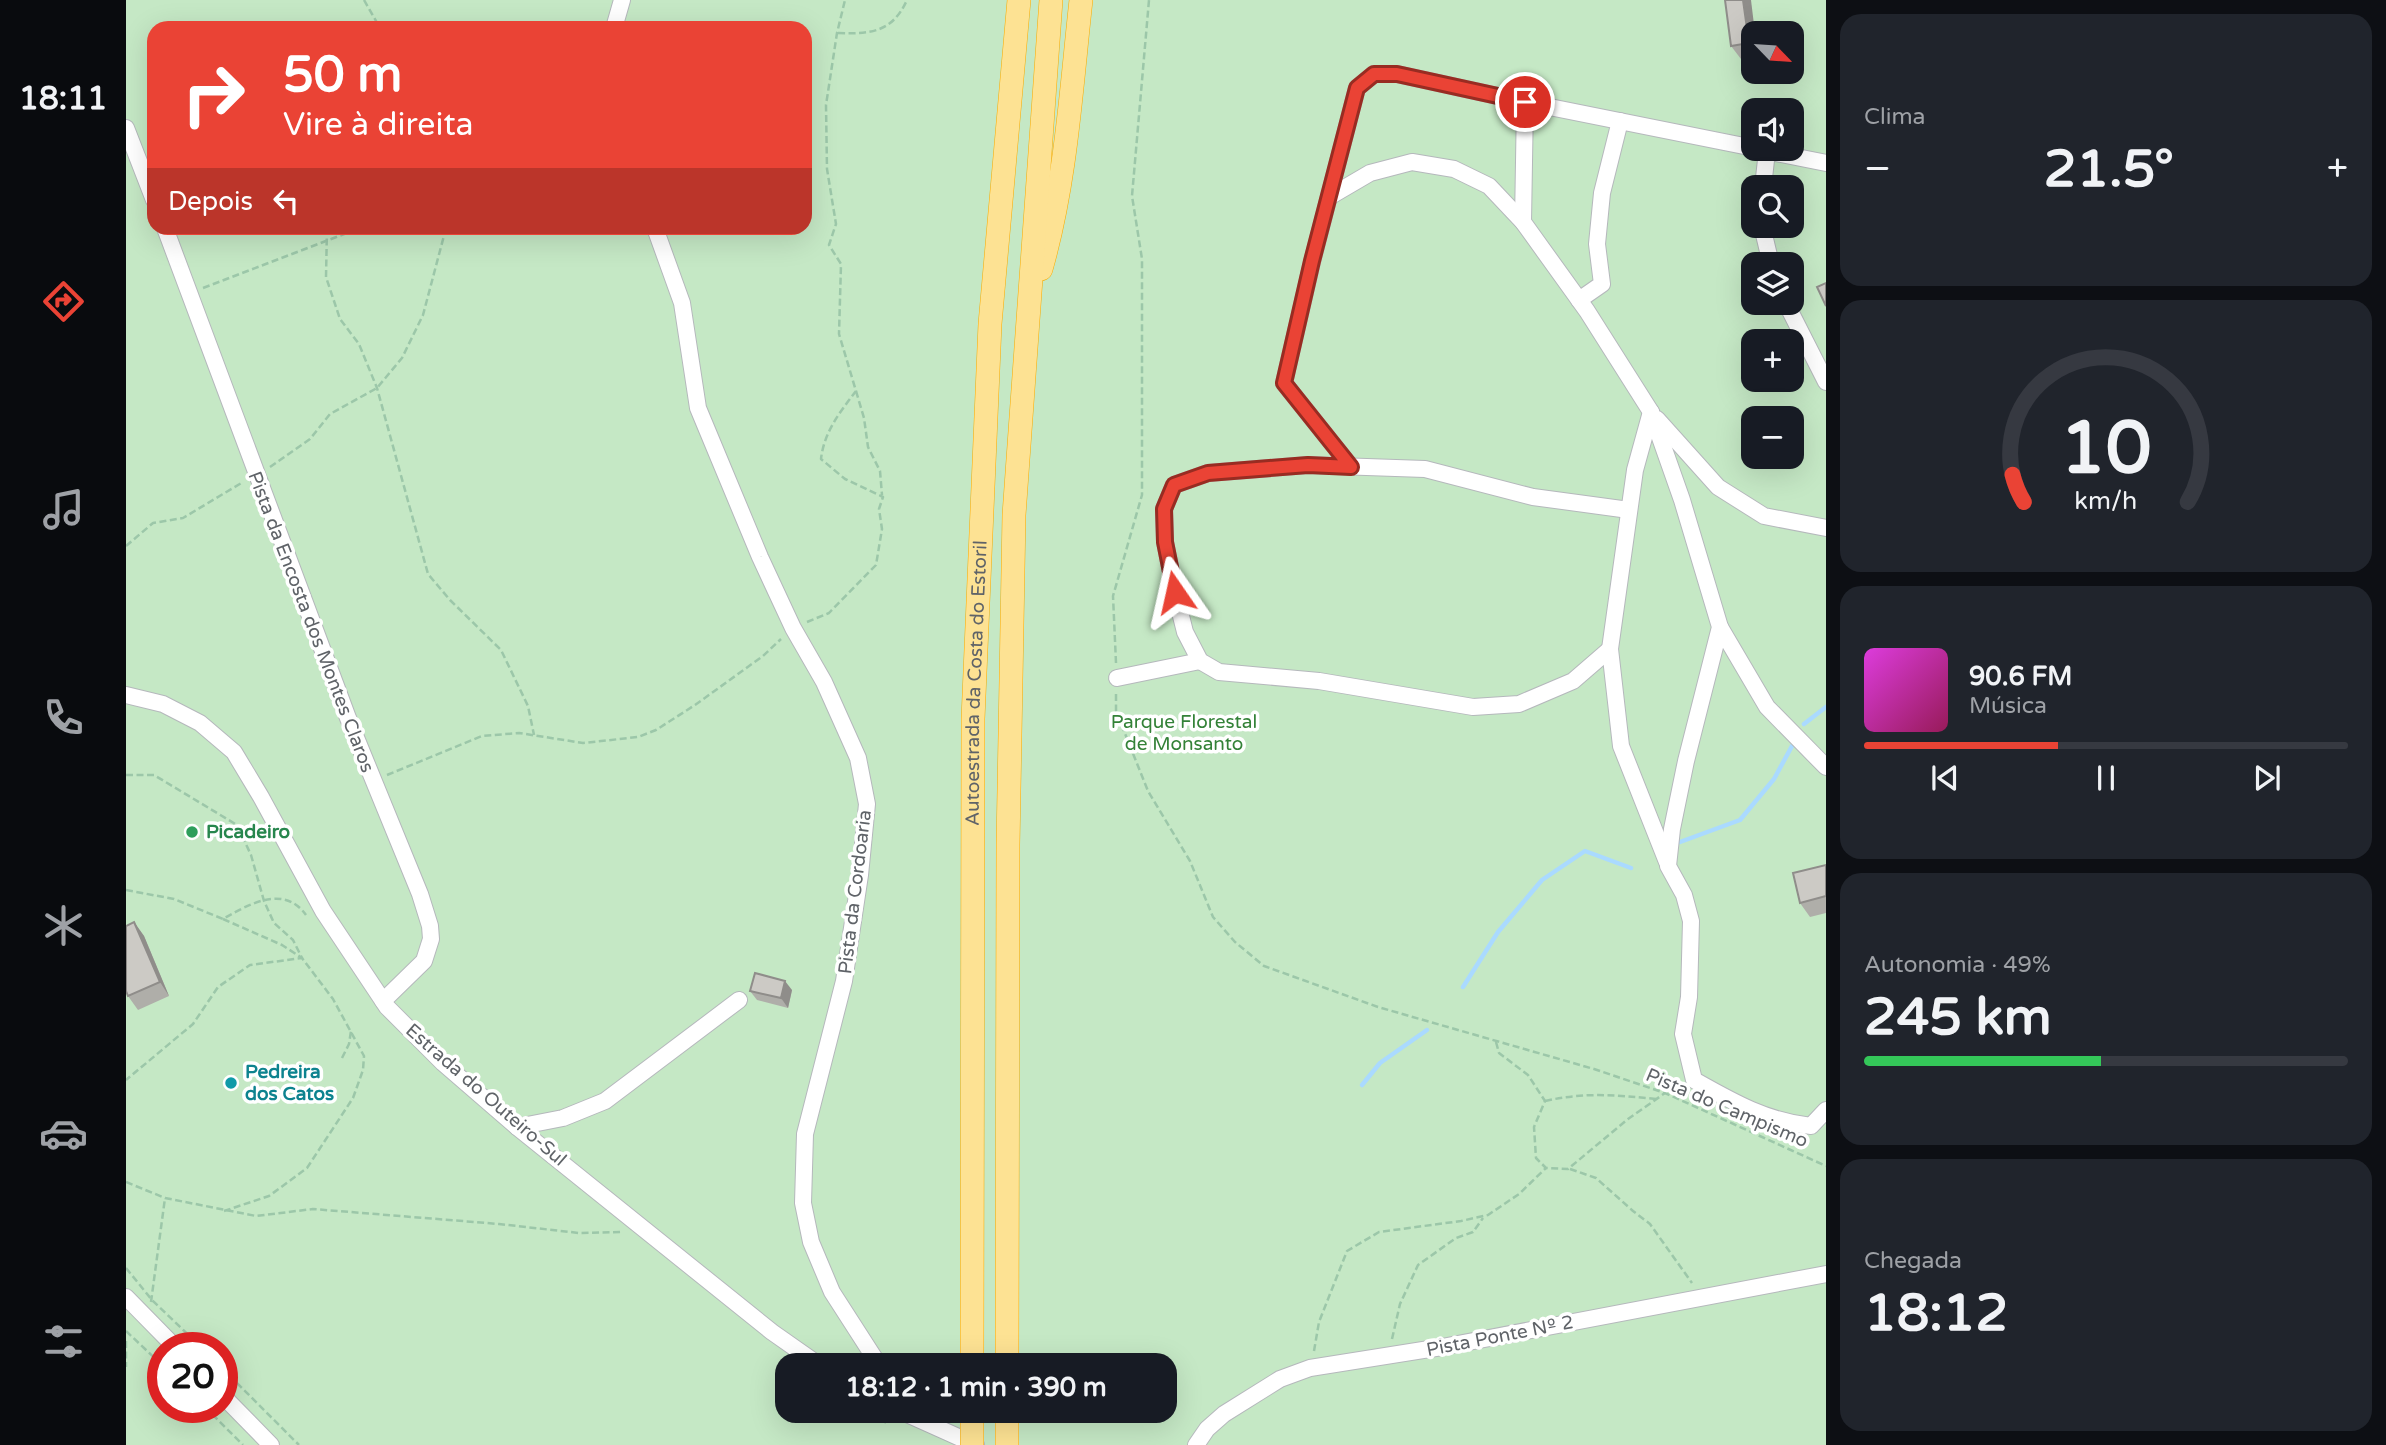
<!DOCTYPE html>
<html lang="pt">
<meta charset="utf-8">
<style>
body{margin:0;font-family:"Varela Round",sans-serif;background:#20242c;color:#f1f3f6;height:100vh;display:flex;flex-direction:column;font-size:26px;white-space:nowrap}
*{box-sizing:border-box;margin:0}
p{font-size:23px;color:#9ea1a6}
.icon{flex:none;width:38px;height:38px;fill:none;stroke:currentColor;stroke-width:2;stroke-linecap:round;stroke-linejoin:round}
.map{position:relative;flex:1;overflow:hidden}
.details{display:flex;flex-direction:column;gap:14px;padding:14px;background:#0d0f14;width:560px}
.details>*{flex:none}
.hud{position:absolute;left:21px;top:21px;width:665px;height:214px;border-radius:21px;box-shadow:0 7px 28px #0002;background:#ea4335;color:#fff;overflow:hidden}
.needle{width:46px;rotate:115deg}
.controls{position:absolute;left:1615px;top:21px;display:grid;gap:14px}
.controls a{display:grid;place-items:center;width:63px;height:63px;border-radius:14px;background:#171b24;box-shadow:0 7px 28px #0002;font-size:35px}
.speed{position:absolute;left:21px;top:1332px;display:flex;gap:14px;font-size:35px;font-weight:700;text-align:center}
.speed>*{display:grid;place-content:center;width:91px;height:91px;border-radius:50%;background:#171b24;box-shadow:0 7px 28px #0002;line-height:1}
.speed .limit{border:10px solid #d22;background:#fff;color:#111}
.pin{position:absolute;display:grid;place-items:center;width:60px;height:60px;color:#fff;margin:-30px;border:4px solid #fff;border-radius:50%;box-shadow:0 2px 7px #0007}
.me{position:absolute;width:77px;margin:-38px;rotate:349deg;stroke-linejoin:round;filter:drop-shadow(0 0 5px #0008)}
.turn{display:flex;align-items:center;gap:24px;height:147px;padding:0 21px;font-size:32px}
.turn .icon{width:91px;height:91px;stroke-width:2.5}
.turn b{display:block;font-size:49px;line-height:60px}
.then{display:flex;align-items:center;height:66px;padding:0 21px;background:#0003;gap:14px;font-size:26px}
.big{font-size:52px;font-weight:800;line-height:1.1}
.details .tile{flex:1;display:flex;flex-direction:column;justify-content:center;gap:10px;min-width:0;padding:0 24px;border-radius:21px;background:#20242c}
.details .dial{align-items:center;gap:0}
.dial svg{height:182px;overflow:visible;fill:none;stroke:#363941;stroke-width:7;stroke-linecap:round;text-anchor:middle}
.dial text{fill:#f1f3f6;stroke:none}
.song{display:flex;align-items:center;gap:21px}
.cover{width:84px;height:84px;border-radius:10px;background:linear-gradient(135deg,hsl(300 70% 55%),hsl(330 70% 35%))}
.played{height:7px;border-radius:4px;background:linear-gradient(90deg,#ea4335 40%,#363941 40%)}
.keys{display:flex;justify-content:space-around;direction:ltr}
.heat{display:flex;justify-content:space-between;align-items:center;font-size:38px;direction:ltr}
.charge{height:10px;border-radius:5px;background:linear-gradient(90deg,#34c759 49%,#363941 0)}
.trip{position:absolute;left:649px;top:1353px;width:402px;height:70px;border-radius:21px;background:#171b24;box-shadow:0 7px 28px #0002;font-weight:800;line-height:70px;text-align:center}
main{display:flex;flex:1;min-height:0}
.menu{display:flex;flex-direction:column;width:126px;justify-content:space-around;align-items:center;background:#090b0e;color:#9ea1a6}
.menu .icon{width:49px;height:49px}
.menu .on{color:#ea4335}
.menu b{font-size:32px;color:#f1f3f6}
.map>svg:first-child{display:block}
.green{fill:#c5e8c5;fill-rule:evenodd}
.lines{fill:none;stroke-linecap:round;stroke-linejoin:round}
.stream{stroke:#aadaff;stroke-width:4.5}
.minor-casing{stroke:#b5b8bc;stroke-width:18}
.highway-casing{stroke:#f9ab00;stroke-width:24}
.path{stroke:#9cc7a9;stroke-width:2.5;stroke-dasharray:7 3.5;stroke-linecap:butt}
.minor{stroke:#fff;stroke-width:16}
.highway{stroke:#fde293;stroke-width:23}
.highway-bridge-casing{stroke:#f9ab00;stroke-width:24;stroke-linecap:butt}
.highway-bridge{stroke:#fde293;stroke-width:23}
.wall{fill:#afaea9}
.shaded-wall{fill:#8f8d8a}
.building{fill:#cccac5;stroke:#8f8d8a;stroke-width:2}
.route-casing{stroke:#982c22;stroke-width:18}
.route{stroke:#ea4335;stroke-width:12}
.leisure-dot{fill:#2e9e5b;stroke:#fff;stroke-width:2.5}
.culture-dot{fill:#0f9aa8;stroke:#fff;stroke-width:2.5}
.labels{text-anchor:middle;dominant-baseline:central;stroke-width:7;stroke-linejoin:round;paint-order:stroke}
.street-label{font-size:19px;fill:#5f6368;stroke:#fff}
.park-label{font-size:19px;fill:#348238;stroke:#fff}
.leisure-label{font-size:19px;font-weight:bold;fill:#27864d;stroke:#fff;text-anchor:start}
.culture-label{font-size:19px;font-weight:bold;fill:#0d838f;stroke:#fff;text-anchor:start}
</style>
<main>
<nav class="menu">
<b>18:11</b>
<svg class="icon on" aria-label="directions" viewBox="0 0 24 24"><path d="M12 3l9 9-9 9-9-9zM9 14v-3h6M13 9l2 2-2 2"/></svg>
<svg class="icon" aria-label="music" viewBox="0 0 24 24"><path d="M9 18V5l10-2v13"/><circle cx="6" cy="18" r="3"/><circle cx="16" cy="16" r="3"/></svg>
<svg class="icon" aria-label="phone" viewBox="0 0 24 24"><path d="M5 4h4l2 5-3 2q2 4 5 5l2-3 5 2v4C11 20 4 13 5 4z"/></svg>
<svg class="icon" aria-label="climate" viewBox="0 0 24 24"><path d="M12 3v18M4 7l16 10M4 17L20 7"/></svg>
<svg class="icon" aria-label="car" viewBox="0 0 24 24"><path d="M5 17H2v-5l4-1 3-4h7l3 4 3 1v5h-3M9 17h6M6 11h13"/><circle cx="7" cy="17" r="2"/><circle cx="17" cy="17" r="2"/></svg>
<svg class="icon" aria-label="filters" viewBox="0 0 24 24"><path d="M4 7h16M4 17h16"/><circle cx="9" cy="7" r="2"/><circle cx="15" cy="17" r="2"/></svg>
</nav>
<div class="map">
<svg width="1700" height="1445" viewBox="0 0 1700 1445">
<rect width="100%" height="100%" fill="#f1efe8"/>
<path class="green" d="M0 0H1700V1445H0ZM28 28H679V228H28ZM1628 33H1666V72H1628ZM1628 110H1666V149H1628ZM1628 187H1666V226H1628ZM1628 264H1666V303H1628ZM1628 341H1666V380H1628ZM1628 418H1666V457H1628ZM37 1348H96V1407H37ZM662 1365H1040V1410H662Z"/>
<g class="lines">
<g class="stream">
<path d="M1678 724 1700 707"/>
<path d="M1554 842 1614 820 1648 779 1666 746"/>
<path d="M1337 987 1372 932 1416 880 1459 851 1505 868"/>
<path d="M1236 1085 1254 1063 1301 1030"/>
</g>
<g class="minor-casing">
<g id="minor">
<path d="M488 28 496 0"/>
<path d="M1399 102 1628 148"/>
<path d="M0 128 28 200"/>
<path d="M1630 149 1700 163"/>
<path d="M1637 187 1641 151"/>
<path d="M1203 197 1244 173 1286 162 1328 169 1363 186 1397 222 1461 311 1525 412 1556 500 1594 627 1560 761 1546 829 1542 866 1558 895 1565 921 1563 997 1557 1034 1568 1080C1607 1102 1640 1121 1685 1126L1700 1110"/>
<path d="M1636 226 1645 264"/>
<path d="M39 228 222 718 294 894 304 926 305 939 298 961 257 1001"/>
<path d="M529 228 556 303 572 408 634 557 667 628 698 682 732 758 741 804 734 875 718 981 679 1134 677 1203 685 1242 706 1292 753 1365"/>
<path d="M1453 300 1476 284 1471 244 1476 193 1494 121"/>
<path d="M1660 303 1700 382"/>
<path d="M1525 412 1509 470 1484 649 1495 746 1541 862"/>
<path d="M1531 419 1592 487 1638 516 1700 528"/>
<path d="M1225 467 1158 383 1186 262 1231 88 1248 74H1271L1399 102 1397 222"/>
<path d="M1594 627 1641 707 1700 767"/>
<path d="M1484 649 1447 681 1393 704 1347 707 1193 681 1093 672 1074 661 1059 632 1049 592 1039 542 1038 509 1048 485 1082 473 1182 465 1299 469 1407 497 1503 510"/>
<path d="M991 678 1074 661"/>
<path d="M0 695 37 704 74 723 108 752 135 797 197 911 261 1007 317 1063 391 1127 646 1332 693 1365"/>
<path d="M391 1127 437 1118 479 1101 613 1000"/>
<path d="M0 1297 50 1348"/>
<path d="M96 1395 145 1445"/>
<path d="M772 1410 850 1445"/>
<path d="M1070 1445 1081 1429 1098 1414 1154 1379 1184 1368 1316 1347 1700 1274"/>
</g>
</g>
<g class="highway-casing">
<g id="highway">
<path d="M915 269C940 182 945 90 955 0"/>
<path id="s1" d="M846 1365 847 719 864 324 893 0"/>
<path d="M881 1365 882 845 888 515 925 0"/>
<path d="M881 1410V1445"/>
</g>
</g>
<g class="path">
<path d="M238 0 254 28"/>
<path d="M712 33C744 34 766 33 781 0"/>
<path d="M201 228 200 277 214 319 233 344 251 388 302 574 324 600 375 650 402 706 408 735"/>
<path d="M77 288 234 228"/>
<path d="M730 391 738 418 742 447 754 471 756 495"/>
<path d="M144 467 184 439 204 414 251 388 276 358 297 315 320 228"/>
<path d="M0 546 27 523 57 518 117 482"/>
<path d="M681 622 703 613 750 565 756 529 753 509 757 497 719 479 695 459C698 432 714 412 730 391L713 334 715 264 703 245 710 224 701 169 700 105 711 33 719 0"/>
<path d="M990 663 987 596 1016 495V259L1006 196 1023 0"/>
<path d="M990 694V711L1022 791 1064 861 1087 917 1109 942 1138 966 1252 1007 1468 1069 1539 1093 1700 1166"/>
<path d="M0 775H28L111 825 125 855 138 901 148 923 167 940 176 958 124 965 92 987 67 1024 0 1080"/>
<path d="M261 775 356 736 393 733 457 743 512 737 530 730 569 705 637 656 655 639"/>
<path d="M0 890 48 899 97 919C123 904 158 884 180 915"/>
<path d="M97 919 156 945 176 958 207 999 238 1056 237 1070 227 1098 181 1168 143 1196 98 1211"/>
<path d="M1370 1042 1373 1053 1402 1075 1419 1101 1408 1127 1410 1158 1420 1168 1442 1169 1502 1119 1539 1093"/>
<path d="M216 1058 223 1044 225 1031"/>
<path d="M1419 1101C1458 1092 1490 1095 1530 1099"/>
<path d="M1444 1169 1470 1178 1507 1211 1524 1224 1566 1283"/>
<path d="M0 1182 39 1198 130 1216 187 1209 373 1224 453 1233 497 1232"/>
<path d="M0 1268 26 1300 76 1348"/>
<path d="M25 1302 39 1198"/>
<path d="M0 1331 37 1366"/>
<path d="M1266 1339 1274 1304 1292 1265 1330 1238 1347 1232 1357 1218"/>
<path d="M0 1341V1367"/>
<path d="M1188 1351 1193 1322 1221 1251 1253 1232 1335 1221 1362 1215 1393 1194 1420 1168"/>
<path d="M96 1368 173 1445"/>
<path d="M79 1407 117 1445"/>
<path d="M735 1410 763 1424"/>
</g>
<use href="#minor" class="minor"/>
<use href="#highway" class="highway"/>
<g class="highway-bridge-casing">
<path id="highway-bridge" d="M846 1410V1445"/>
</g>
<use href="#highway-bridge" class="highway-bridge"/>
</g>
<g class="wall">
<path d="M1628 33V58L1615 59 1605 46Z"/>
<path d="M1700 865V913L1684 917 1674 903Z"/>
<path d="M8 922 18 936 43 996 12 1010 2 996Z"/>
<path d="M666 990 662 1008 631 1000 624 991Z"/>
</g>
<g class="shaded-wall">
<path d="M1617 0H1625L1629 33H1628V49L1623 43Z"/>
<path d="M8 922 18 936 43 996 34 982Z"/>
<path d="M659 981 666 990 662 1008 655 998Z"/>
</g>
<g class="building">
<path d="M1599 0H1617L1623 43 1605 46Z"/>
<path d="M1700 283V306L1691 287Z"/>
<path d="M1700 865V896L1674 903 1667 873Z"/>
<path d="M8 922 34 982 2 996 0 991V926Z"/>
<path d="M629 973 659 981 655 998 624 991Z"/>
</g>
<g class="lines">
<g class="route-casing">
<path id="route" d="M1049 592 1039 542 1038 509 1048 485 1082 473 1182 465 1225 467 1158 383 1186 261 1231 88 1248 74H1271L1399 102"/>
</g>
<use href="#route" class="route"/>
</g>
<circle class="leisure-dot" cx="66" cy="832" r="7"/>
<circle class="culture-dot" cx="105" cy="1083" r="7"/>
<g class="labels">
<g class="street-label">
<text transform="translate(185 622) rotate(69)">Pista da Encosta dos Montes Claros</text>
<text stroke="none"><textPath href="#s1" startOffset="682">Autoestrada da Costa do Estoril</textPath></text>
<text transform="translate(729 892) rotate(-83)">Pista da Cordoaria</text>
<text transform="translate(360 1095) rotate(41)">Estrada do Outeiro-Sul</text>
<text transform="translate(1601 1108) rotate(23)">Pista do Campismo</text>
<text transform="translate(1374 1336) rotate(-11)">Pista Ponte Nº 2</text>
</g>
<g class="park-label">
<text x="1058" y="722">Parque Florestal<tspan x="1058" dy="22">de Monsanto</tspan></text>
</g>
<g class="leisure-label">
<text x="80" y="832">Picadeiro</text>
</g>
<g class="culture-label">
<text x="119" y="1072">Pedreira<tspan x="119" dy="22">dos Catos</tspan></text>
</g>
</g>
</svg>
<div class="controls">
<a><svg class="needle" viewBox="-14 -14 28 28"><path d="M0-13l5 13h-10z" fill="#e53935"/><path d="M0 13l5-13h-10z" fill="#9ea1a6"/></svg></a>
<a><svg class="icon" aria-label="sound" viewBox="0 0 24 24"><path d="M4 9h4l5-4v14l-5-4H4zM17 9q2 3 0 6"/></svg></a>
<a><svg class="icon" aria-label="search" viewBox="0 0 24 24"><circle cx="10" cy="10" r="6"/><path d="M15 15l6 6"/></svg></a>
<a><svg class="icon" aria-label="layers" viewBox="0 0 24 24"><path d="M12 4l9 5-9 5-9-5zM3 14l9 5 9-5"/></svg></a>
<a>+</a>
<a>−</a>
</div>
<div class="speed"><div class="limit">20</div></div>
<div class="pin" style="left:1399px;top:102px;background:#d93025"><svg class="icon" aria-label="arrive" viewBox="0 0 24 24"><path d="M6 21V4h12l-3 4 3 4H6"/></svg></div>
<svg class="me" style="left:1049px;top:592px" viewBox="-20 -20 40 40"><path d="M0-17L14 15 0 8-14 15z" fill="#ea4335" stroke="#fff" stroke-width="4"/></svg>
<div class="trip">18:12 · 1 min · 390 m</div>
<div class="hud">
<div class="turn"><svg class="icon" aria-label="right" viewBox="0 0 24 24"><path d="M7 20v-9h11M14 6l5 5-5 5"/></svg><div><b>50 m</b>Vire à direita</div></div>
<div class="then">Depois<svg class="icon" aria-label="left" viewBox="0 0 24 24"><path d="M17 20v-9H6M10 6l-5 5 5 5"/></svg></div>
</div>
</div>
<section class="details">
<div class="tile"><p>Clima</p>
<div class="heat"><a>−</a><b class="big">21.5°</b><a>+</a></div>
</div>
<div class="tile dial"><svg viewBox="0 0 100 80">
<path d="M14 69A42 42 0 1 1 86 69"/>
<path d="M14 69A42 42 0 0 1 9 57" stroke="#ea4335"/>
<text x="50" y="56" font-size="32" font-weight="700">10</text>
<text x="50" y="72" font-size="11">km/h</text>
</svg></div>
<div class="tile">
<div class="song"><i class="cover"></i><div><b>90.6 FM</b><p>Música</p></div></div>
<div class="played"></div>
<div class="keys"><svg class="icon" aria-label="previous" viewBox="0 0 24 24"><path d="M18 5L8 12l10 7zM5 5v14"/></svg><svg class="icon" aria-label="pause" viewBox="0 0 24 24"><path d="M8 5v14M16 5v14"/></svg><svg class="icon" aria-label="next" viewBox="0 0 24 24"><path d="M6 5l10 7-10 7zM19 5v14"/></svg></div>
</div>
<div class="tile"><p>Autonomia · 49%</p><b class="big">245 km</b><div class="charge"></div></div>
<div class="tile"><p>Chegada</p><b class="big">18:12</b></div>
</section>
</main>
